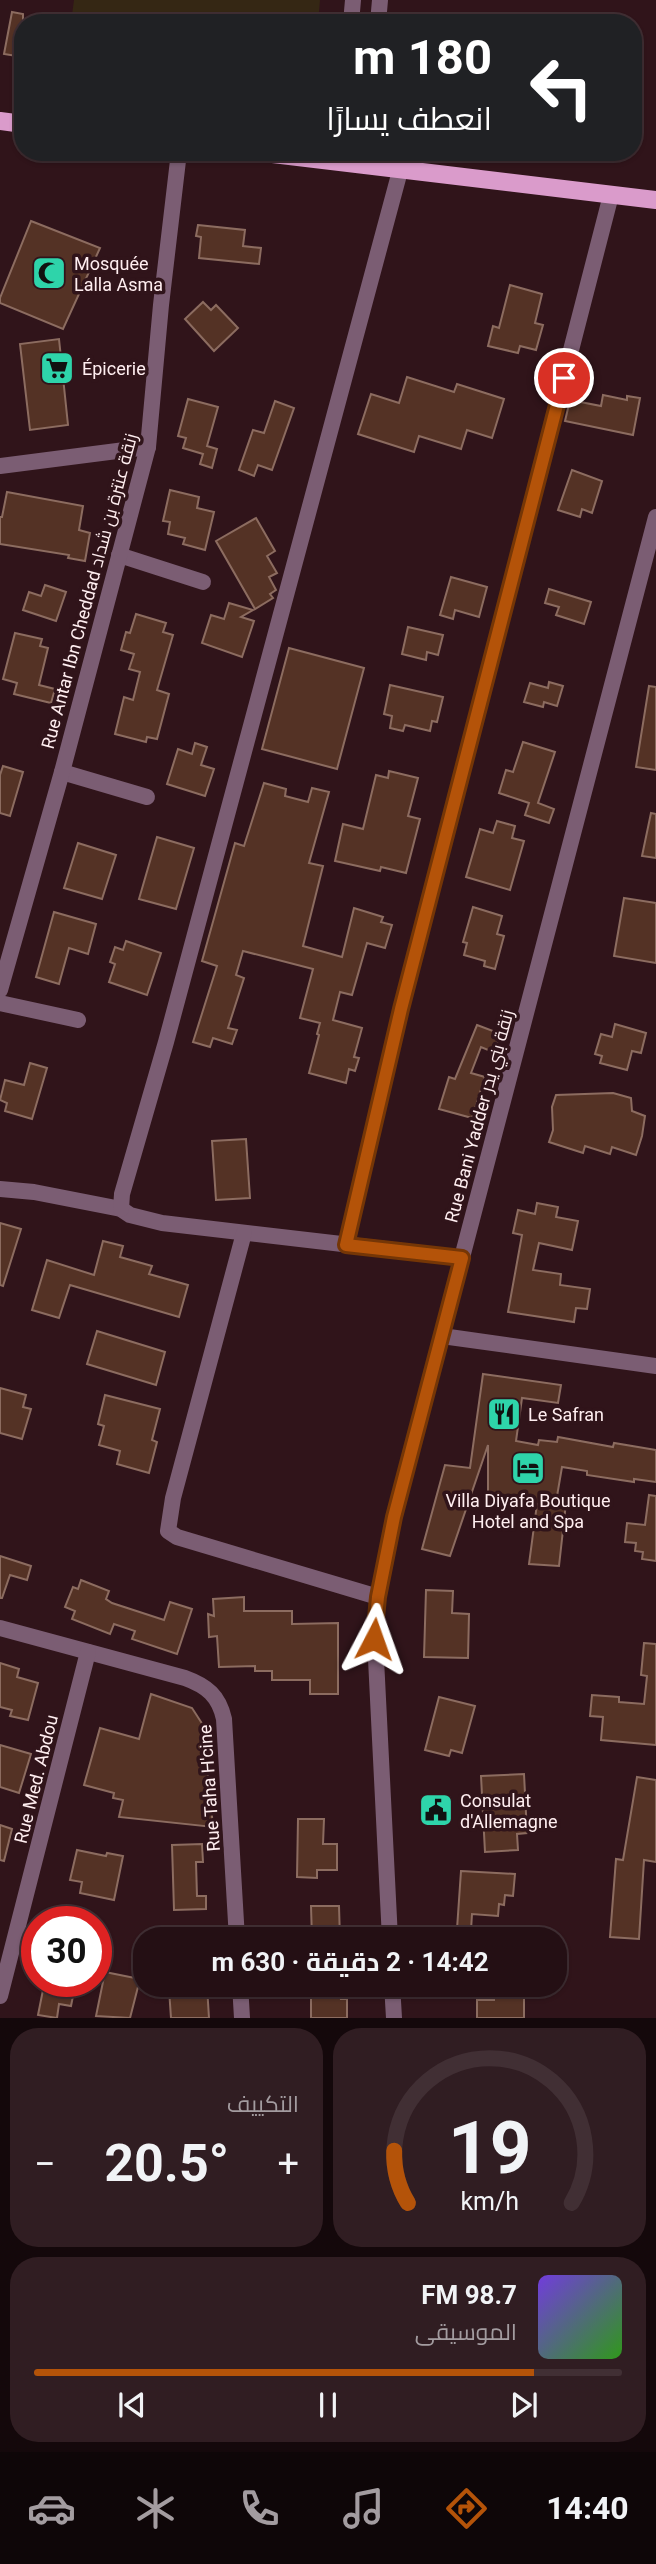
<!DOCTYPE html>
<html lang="ar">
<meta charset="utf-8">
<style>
body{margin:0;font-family:Roboto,Cairo,sans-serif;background:#301d22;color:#f1f3f6;direction:rtl;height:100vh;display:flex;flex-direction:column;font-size:26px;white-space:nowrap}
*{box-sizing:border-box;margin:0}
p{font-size:23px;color:#a39ca0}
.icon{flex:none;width:38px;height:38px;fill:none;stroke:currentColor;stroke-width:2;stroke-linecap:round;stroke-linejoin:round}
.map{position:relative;height:2018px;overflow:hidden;direction:ltr}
.details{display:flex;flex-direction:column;gap:10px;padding:10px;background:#14080b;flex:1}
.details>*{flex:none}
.top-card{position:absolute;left:14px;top:14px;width:628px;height:147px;border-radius:28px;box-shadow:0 2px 5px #0004,0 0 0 2px #412f34;direction:rtl;background:#202124;color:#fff;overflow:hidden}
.speed{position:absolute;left:21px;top:1906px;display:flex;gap:14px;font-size:35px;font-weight:700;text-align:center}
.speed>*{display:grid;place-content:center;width:91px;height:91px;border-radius:50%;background:#240f14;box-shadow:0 2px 5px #0004,0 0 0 2px #412f34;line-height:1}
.speed .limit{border:10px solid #d22;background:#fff;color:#111}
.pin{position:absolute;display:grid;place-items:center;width:60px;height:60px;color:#fff;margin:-30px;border:4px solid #fff;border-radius:50%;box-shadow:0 2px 7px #0007}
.me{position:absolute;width:77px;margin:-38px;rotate:4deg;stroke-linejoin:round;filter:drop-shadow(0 0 5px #0008)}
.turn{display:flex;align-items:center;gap:24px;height:147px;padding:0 35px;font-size:32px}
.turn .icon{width:91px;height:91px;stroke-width:2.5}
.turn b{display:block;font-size:49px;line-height:60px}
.big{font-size:52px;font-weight:700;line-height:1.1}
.details .widget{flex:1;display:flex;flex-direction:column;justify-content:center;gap:10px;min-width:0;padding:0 24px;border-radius:28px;background:#301d22}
.details .dial{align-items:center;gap:0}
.dial svg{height:182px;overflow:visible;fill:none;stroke:#412f34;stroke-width:7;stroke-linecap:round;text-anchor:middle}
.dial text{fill:#f1f3f6;stroke:none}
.song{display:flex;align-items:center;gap:21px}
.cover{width:84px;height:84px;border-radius:10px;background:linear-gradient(135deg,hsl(260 70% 55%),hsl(110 70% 35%))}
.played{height:7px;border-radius:4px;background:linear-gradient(90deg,#b45309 85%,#412f34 85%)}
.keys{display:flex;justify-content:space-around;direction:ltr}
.heat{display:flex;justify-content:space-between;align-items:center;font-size:38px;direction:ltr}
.details .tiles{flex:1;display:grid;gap:10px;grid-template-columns:1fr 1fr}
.widget:last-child{grid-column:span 2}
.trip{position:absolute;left:133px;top:1927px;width:434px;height:70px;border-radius:28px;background:#240f14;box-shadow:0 2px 5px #0004,0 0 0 2px #412f34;font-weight:700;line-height:70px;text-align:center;direction:rtl}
.tabs{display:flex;height:112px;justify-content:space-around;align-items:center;background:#0e0608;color:#a39ca0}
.tabs .icon{width:49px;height:49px}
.tabs .on{color:#b45309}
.tabs b{font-size:32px;color:#f1f3f6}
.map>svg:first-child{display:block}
.grass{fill:#352714}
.building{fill:#543225;stroke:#8c6c60;stroke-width:2}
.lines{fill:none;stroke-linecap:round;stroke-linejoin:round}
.minor{stroke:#7b5d73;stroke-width:16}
.primary{stroke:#da9bcb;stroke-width:18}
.route-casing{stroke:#753606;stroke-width:18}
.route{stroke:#b45309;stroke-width:12}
.labels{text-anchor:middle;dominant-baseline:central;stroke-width:7;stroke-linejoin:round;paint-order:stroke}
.poi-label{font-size:18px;fill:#ffeef0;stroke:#30141a;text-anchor:start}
.street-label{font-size:18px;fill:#ffeef0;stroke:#30141a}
</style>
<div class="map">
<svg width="656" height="2018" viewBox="0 0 656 2018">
<rect width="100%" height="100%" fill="#30141a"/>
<path class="grass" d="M74 0H320L318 23H71Z"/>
<g class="building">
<path d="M12 12 23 14V57L4 54Z"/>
<path d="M31 221 100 248 63 329 0 303V298Z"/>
<path d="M198 225 245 230 243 246 261 248 259 264 199 258 201 237 196 236Z"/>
<path d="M510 285 542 294 535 323 543 325 536 350 520 346 518 353 488 346 493 326 499 328Z"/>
<path d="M203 302 211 310 216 305 238 328 214 351 185 319Z"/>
<path d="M59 339 68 425 30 430 20 344Z"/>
<path d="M407 377 454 392 457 384 504 399 492 438 467 430 461 449 419 436 414 452 358 434 371 394 399 403Z"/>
<path d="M603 395 627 400V396L640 398 633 435 565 421 570 400 601 406Z"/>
<path d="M188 399 218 407 207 446 217 449 212 468 200 464 203 454 183 448 186 438 178 436Z"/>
<path d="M275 401 294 408 272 470 258 465 254 476 239 470 253 430 264 433Z"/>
<path d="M572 470 602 481 592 513 582 509 580 517 558 510Z"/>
<path d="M170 490 199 497 197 508 214 512 205 550 183 544 185 538 168 534 170 522 163 521Z"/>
<path d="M7 492 83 506 79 530 90 533 85 561 68 558 69 555 0 544V517H2Z"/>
<path d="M256 518 275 551 267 556 277 573 269 577 276 590 270 594 273 598 255 609 216 541Z"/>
<path d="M451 577 487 587 479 617 455 610 453 619 440 615Z"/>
<path d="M45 585 66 592 56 621 23 610 29 592 41 596Z"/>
<path d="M549 589 591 602 584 624 556 615 559 607 545 603Z"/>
<path d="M229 603 253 610 241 617 254 621 242 657 202 643 211 615 224 619Z"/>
<path d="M136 614 166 623 163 632 173 635 157 690 169 694 157 739 147 737 146 742 115 734 124 697 133 700 140 672 129 669 134 654 121 650 126 632 130 633Z"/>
<path d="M408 627 443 635 438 655 427 652 426 660 402 654Z"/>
<path d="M15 633 42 639 40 646 48 648 39 685 55 689 51 703 14 694 17 683 3 679Z"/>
<path d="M289 648 364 668 337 769 262 749Z"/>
<path d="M549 682 563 686 557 706 544 702 543 707 524 702 530 683 548 688Z"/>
<path d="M390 685 443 697 437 722 432 721 430 731 405 725 403 731 390 728 392 716 384 714Z"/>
<path d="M649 686 656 687V770L636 767Z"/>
<path d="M523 742 555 752 538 803 554 809 549 823 525 815 529 803 499 793 506 770 513 772Z"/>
<path d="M195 743 207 747 201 765 214 769 205 796 167 784 178 749 192 754Z"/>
<path d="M3 766 23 772 10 816 0 813V775Z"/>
<path d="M389 771 418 778 408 816 420 819 406 873 381 867 380 871 335 861 343 824 363 829 376 775 388 778Z"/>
<path d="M264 783 286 789 285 796 308 802 312 788 329 792 309 863 323 866 303 946 342 957 354 908 383 917 381 922 392 925 385 948 367 943 352 995 340 992 333 1020 362 1028 354 1057 359 1058 355 1071 349 1069 346 1083 309 1073 319 1035 317 1034 320 1023 300 1018 313 969 243 951 236 975 244 978 228 1028 237 1030 232 1044 213 1038 210 1047 193 1042 217 966 202 961 235 843 244 846Z"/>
<path d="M651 813 656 814V858L642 856Z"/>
<path d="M497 821 515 826 512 838 524 841 510 890 466 877 480 829 493 833Z"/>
<path d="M157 837 194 848 176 909 139 899Z"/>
<path d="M78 843 116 855 102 899 64 888Z"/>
<path d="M624 898 656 903V963L614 956Z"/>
<path d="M473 907 502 916 497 934 504 936 495 969 484 966 485 961 464 955 467 943 463 942Z"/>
<path d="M54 912 96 924 88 954 69 948 59 984 36 977Z"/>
<path d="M126 941 161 953 147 995 109 982 115 964 110 962 115 947 123 950Z"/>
<path d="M615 1024 646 1033 641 1053 632 1051 627 1070 600 1063 602 1056 595 1054 601 1034 612 1037Z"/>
<path d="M477 1025 501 1034 493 1052 481 1047 471 1073 485 1077 472 1118 439 1109 449 1077 455 1079Z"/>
<path d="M30 1063 47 1068 32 1119 5 1111 7 1103 0 1100 5 1080 24 1085Z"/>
<path d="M613 1093 631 1098 632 1111 645 1116 642 1136 636 1155 612 1147 610 1154 585 1146 583 1153 549 1142 553 1130 552 1107 556 1095Z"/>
<path d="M246 1139 250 1198 216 1200 212 1141Z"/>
<path d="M537 1203 558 1207 556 1217 578 1221 572 1250 539 1243 533 1270 561 1274 560 1285 590 1289 587 1309 576 1308 574 1322 508 1312 522 1235 513 1233 518 1210 535 1214Z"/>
<path d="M0 1223 21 1229 3 1286 0 1285Z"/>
<path d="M103 1241 123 1246 120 1257 152 1266 149 1274 188 1285 179 1317 70 1285 59 1318 32 1310 47 1260 94 1275Z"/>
<path d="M97 1331 165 1352 156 1385 87 1364Z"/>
<path d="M483 1374 561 1385 558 1403 522 1398 516 1441 538 1445 539 1440 557 1442 558 1437 613 1447 614 1443 656 1450V1482L634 1479V1482L587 1475V1471L562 1467 556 1502 566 1503 559 1566 529 1564 537 1504 511 1501V1505L488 1503V1445L450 1556 422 1549 445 1465 470 1468Z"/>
<path d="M0 1388 26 1395 23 1407 31 1409 22 1439 0 1433Z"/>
<path d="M105 1395 160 1409 152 1440 157 1442 149 1473 117 1464 120 1451 99 1445 104 1426 98 1424Z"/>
<path d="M649 1495 656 1496V1561L642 1559 643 1552 635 1551 636 1543 625 1542 627 1523 645 1525Z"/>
<path d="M0 1556 31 1566 27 1580 10 1575 2 1598H0Z"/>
<path d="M81 1580 109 1591 106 1599 112 1603 164 1620 170 1602 192 1609 177 1654 132 1639 135 1631 114 1624 110 1634 72 1619 75 1611 65 1607 73 1587 78 1589Z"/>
<path d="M426 1590 453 1591 452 1613 469 1614 468 1658 424 1657Z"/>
<path d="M244 1597V1611H292V1624L338 1623V1694H310V1680H272V1671H255V1666L219 1667 217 1636 209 1637 208 1614 214 1616 213 1599Z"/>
<path d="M644 1643 656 1644V1745L601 1740 603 1717 590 1716 592 1695 619 1697V1702L644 1704 647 1676 641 1675Z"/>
<path d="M0 1663 19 1669 17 1677 38 1683 28 1720 10 1716 12 1710 0 1707Z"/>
<path d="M151 1694 192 1708 203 1725 213 1827 119 1817 123 1800 113 1798 114 1793 84 1785 100 1728 139 1739Z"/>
<path d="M439 1697 475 1706 462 1753 451 1750 449 1756 425 1750Z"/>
<path d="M0 1745 31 1754 19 1793 0 1787Z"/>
<path d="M524 1774 527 1833 517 1834 518 1850 485 1852 481 1776Z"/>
<path d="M637 1777 656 1780V1862L644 1860 639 1939 610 1937 616 1859 623 1860Z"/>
<path d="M298 1819H324L323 1844H337V1870H317V1878L297 1877Z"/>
<path d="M0 1825 12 1829 4 1861 0 1860Z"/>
<path d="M202 1844 203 1862H196L197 1896H206V1909L174 1910 172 1845Z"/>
<path d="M77 1850 106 1856 107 1853 123 1856 114 1900 80 1893 82 1882 70 1880Z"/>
<path d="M461 1871 515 1874 513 1896 505 1895 504 1905 499 1904 498 1916 472 1914 471 1930 457 1929Z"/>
<path d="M311 1906H339L340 1939H312Z"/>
<path d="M105 1972 140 1979 130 2018 96 2016Z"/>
<path d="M184 1984 207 1986 209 2018H171L169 1989 185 1988Z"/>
<path d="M311 1984H342L341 1999H347V2018H311Z"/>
<path d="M44 1985 74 1991 71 2006 59 2004 57 2018 38 2015Z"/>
<path d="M507 1986H524V2018H477V2000H494V1995H507Z"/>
</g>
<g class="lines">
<g class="minor">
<path d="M351 23 353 0"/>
<path d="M378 23 380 0"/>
<path d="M0 466 148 447"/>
<path d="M119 555 203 582"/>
<path d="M62 772 147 797"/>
<path d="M0 990 62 772 148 447 161 305 179 152"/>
<path d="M0 1003 78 1020"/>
<path d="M0 1189 34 1192 121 1209 130 1215 162 1223 462 1258"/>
<path d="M121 1209 122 1194 166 1042 400 171"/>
<path d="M244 1233 173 1498 168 1531 177 1537 378 1597"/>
<path d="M346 1245 401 1009 611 195"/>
<path d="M442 1336 656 1366"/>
<path d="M0 1628 185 1678C207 1686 219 1696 224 1719L237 1939"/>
<path d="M390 1939 375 1639 378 1597 394 1517 656 517"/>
<path d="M240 1984 242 2018"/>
<path d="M392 1984 394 2018"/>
<path d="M0 1996 88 1652"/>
</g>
<g class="primary">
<path d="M0 121 23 124"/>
<path d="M256 152 656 200"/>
</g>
</g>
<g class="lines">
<g class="route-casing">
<path id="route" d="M374 1639 378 1597 394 1517 462 1258 346 1245 401 1009 564 378"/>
</g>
<use href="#route" class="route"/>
</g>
<defs>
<g id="mosque-square" transform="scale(1.75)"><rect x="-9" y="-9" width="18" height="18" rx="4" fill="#2ed4aa" stroke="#30141a"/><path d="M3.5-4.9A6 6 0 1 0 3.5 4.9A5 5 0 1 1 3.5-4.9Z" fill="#111"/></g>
<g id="supermarket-square" transform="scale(1.75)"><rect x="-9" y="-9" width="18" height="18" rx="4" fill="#2ed4aa" stroke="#30141a"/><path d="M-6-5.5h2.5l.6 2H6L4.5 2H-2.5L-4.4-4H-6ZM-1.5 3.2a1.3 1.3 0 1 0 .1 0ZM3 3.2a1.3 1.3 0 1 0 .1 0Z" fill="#111"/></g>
<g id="restaurant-square" transform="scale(1.75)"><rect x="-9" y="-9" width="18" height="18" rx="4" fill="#2ed4aa" stroke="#30141a"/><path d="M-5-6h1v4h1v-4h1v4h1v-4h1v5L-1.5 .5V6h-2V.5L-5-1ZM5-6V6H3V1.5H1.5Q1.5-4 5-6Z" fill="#111"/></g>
<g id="hotel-square" transform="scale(1.75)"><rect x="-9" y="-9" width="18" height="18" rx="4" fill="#2ed4aa" stroke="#30141a"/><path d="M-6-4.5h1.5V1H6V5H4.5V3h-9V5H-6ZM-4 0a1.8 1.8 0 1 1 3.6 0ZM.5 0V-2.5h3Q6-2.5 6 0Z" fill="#111"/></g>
<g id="civic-square" transform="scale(1.75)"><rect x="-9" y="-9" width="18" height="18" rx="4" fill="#2ed4aa" stroke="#30141a"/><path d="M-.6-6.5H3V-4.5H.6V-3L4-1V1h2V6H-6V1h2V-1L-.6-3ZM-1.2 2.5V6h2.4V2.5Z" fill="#111"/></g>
</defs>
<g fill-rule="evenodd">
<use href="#mosque-square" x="49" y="273"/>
<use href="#supermarket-square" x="57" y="368"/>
<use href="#restaurant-square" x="504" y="1414"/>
<use href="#hotel-square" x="528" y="1468"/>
<use href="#civic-square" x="436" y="1810"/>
</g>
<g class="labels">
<g class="poi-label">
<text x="74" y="263">Mosquée<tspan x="74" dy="21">Lalla Asma</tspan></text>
<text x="82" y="368">Épicerie</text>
<text x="528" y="1414">Le Safran</text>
<text x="528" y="1500" text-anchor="middle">Villa Diyafa Boutique<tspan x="528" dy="21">Hotel and Spa</tspan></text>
<text x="460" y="1800">Consulat<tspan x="460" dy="21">d'Allemagne</tspan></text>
</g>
<g class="street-label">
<text transform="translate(89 591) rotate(-75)">Rue Antar Ibn Cheddad زنقة عنترة بن شداد</text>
<text transform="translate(479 1116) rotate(-75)">Rue Bani Yadder زنقة بني يدر</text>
<text transform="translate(36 1779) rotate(-76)">Rue Med. Abdou</text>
<text transform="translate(209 1788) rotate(-94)">Rue Taha H'cine</text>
</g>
</g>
</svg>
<div class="speed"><div class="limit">30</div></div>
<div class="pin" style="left:564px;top:378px;background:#d93025"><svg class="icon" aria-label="arrive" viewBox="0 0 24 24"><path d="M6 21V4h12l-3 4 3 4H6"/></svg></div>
<svg class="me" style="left:374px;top:1639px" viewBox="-20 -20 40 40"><path d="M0-17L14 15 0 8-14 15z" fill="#b45309" stroke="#fff" stroke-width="4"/></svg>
<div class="trip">14:42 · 2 دقيقة · 630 m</div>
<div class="top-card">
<div class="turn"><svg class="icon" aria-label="left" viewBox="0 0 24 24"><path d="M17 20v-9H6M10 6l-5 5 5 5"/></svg><div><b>180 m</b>انعطف يسارًا</div></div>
</div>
</div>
<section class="details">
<div class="tiles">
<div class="widget dial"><svg viewBox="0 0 100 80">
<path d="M14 69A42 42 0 1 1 86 69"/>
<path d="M14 69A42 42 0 0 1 8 46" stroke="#b45309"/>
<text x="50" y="56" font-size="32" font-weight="700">19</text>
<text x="50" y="72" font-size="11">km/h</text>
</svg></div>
<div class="widget"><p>التكييف</p>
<div class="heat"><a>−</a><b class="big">20.5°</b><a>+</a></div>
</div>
<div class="widget">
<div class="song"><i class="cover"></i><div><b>98.7 FM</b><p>الموسيقى</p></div></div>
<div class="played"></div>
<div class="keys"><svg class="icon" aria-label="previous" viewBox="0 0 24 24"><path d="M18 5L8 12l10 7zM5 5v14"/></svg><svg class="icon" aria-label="pause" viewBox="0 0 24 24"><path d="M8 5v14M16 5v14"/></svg><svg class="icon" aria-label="next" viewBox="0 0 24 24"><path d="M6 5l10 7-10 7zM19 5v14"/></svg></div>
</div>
</div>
</section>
<nav class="tabs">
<b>14:40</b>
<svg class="icon on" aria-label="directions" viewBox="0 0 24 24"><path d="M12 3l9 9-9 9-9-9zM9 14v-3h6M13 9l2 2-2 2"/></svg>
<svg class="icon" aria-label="music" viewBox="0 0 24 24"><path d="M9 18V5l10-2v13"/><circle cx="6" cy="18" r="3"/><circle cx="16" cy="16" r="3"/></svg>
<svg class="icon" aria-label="phone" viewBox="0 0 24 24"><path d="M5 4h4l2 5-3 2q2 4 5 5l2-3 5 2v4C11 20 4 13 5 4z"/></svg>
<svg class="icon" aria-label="climate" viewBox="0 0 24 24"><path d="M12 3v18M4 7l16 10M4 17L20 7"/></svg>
<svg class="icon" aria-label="car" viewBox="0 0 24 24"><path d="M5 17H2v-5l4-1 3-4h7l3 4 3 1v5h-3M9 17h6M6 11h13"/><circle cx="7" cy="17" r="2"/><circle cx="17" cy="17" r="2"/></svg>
</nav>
